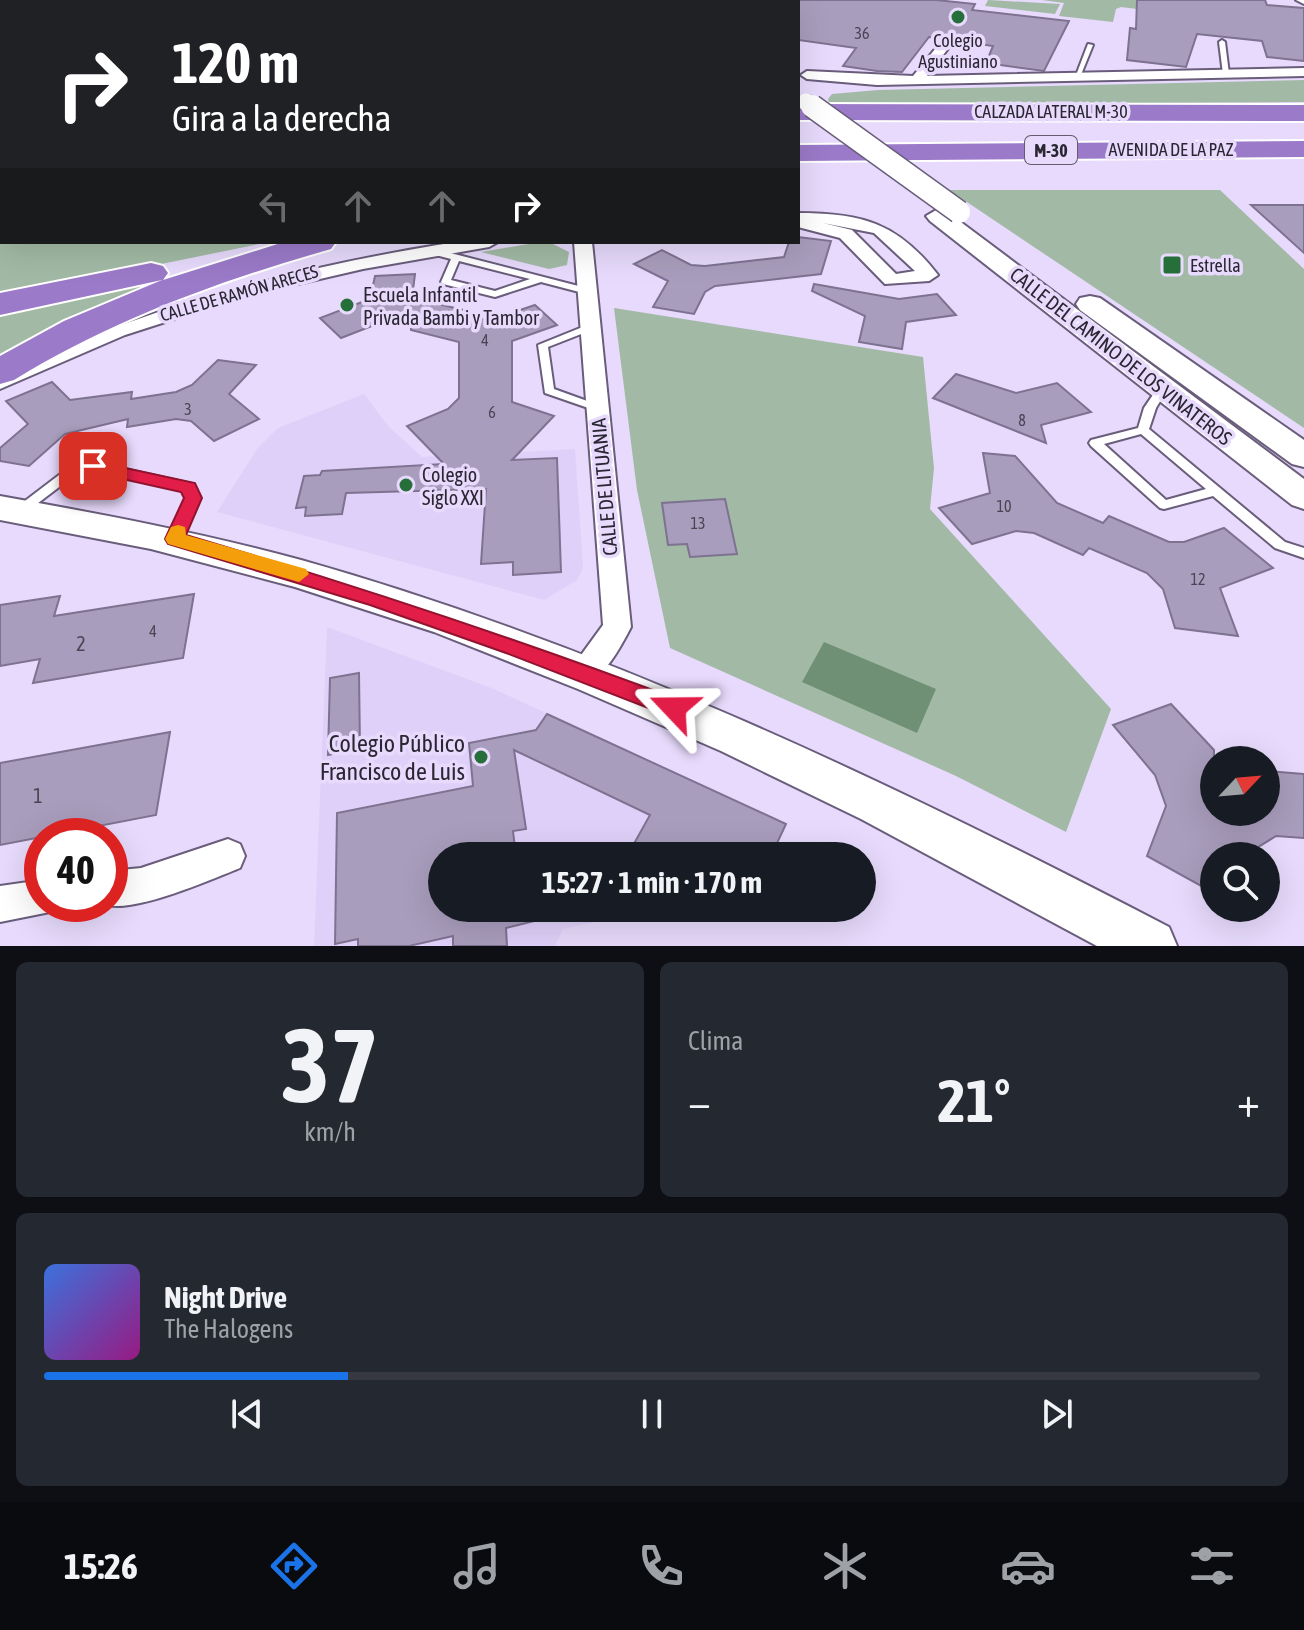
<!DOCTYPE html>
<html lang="es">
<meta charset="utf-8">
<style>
body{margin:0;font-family:"Asap Condensed",sans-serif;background:#242831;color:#f1f3f6;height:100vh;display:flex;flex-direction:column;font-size:30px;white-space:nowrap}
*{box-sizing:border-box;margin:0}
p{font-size:26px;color:#9ea1a6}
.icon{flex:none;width:44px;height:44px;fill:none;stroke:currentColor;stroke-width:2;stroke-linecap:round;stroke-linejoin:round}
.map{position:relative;height:946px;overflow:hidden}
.drawer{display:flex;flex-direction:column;gap:16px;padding:16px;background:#0d0f14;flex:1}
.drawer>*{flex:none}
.hud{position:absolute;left:0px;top:0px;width:800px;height:244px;box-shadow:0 8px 32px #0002;background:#202124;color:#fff;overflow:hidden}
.needle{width:52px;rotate:64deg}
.fabs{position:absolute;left:1200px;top:746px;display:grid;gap:16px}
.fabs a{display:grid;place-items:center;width:80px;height:80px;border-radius:50%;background:#171b24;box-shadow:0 8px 32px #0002;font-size:40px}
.speed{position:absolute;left:24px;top:818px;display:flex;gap:16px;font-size:40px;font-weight:700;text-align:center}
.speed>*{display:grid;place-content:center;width:104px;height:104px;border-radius:50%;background:#171b24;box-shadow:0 8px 32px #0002;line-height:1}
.speed .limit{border:12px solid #d22;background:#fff;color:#111}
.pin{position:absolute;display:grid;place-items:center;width:68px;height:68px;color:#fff;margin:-34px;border-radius:16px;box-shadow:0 4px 12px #0006}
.me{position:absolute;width:88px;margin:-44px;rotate:293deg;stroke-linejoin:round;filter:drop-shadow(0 0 6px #0008)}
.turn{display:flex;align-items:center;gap:28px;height:168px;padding:0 40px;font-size:36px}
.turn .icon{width:104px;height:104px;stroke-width:2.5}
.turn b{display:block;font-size:56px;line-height:68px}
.lanes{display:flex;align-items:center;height:76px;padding:0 40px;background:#0003;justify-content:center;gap:40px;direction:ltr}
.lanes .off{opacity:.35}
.big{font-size:60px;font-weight:700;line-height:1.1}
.drawer .card{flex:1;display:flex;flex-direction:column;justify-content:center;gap:12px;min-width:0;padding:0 28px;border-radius:12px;background:#242831}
.drawer .dial{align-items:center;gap:0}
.dial b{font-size:104px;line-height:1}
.song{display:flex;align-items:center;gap:24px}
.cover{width:96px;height:96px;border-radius:12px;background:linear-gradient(135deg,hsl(220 70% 55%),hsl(310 70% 35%))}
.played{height:8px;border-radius:4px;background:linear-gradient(90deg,#1a73e8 25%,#363941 25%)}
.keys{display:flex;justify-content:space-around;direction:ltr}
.heat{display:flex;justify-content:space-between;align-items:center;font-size:44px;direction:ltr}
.drawer .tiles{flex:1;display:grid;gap:16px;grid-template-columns:1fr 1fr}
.card:last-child{grid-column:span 2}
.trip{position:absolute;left:428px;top:842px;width:448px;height:80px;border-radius:40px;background:#171b24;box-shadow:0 8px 32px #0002;font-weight:700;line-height:80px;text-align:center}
.tabs{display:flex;height:128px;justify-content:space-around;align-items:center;background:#090b0e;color:#9ea1a6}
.tabs .icon{width:56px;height:56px}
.tabs .on{color:#1a73e8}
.tabs b{font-size:36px;color:#f1f3f6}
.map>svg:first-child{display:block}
.built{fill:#dfd0f9}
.green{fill:#a2baa5}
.water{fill:#6f9074}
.building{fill:#a99dbd;stroke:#7d7290;stroke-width:2}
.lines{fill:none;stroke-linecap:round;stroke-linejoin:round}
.lane-casing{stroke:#695d7b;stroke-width:4}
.street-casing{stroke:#695d7b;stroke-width:4}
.secondary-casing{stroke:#695d7b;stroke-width:4}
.highway-casing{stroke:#fff;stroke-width:4}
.lane{fill:#fff;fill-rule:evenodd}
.street{fill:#fff;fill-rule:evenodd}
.secondary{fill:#fff;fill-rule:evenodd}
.highway{fill:#9b7ac9;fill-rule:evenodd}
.secondary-bridge-far1-casing{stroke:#695d7b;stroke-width:19;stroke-linecap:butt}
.secondary-bridge-casing{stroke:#695d7b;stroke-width:25;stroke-linecap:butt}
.secondary-bridge-far1{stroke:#fff;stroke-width:17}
.secondary-bridge{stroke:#fff;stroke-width:22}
.route{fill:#e11d48;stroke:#92132f;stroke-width:2}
.slow{fill:#f59e0b}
.poi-dot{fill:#266e3a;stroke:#e7dafc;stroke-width:3}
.labels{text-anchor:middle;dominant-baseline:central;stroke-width:7;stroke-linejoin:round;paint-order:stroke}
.number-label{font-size:16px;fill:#4a4455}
.far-poi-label{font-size:18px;fill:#2a2632;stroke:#e7dafc}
.far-street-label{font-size:18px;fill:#2a2632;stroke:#e7dafc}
.shield{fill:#e7dafc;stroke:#635c6f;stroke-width:2}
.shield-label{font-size:18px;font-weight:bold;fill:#2a2632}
.poi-label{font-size:20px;fill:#2a2632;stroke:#e7dafc;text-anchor:start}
.street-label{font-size:20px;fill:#2a2632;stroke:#e7dafc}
.near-number-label{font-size:20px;fill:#4a4455}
.near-poi-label{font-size:24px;fill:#2a2632;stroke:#e7dafc;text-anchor:end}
</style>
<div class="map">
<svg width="1304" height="946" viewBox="0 0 1304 946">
<rect width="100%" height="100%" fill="#e7dafc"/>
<g class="built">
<path d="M364 394 388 426 422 457 575 449 583 568 577 580 544 600 217 512 257 449 278 428Z"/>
<path d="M327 627 494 689 786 824 771 856H442V908H656L563 929 555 946H314Z"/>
</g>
<g class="green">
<path d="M988 0 1060 4 1055 14 985 6Z"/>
<path d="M1042 0H1189L1225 20 1121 7 1116 9 1113 22 1059 16 1064 3Z"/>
<path d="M1304 80V102L830 105 828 99 832 94 878 90Z"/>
<path d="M949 190H1220L1304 269V428Z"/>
<path d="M0 225 2 242H269L0 297Z"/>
<path d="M534 243 553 244 569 252 567 265 549 269 481 252Z"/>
<path d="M199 271 0 365V312Z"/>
<path d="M614 308 923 357 934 468 930 509 1111 709 1066 832 956 776 670 648 637 490Z"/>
</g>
<path class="water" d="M824 642 936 689 917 733 802 682Z"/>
<g class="building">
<path d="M799 0H936L975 4 972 10 1069 21 1044 71 986 63 993 46 929 37 902 72 877 71 843 66 856 48 798 40Z"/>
<path d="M1137 0H1265L1267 5 1304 8V61L1267 57 1262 41 1197 34 1186 67 1127 60 1130 28 1136 29Z"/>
<path d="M1251 205H1304V253Z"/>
<path d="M798 237 831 241 821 274 715 286 705 292 694 314 653 307 668 281 634 264 662 250 691 265 705 266 784 257 789 242H798Z"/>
<path d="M415 274 412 298 464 310V313L382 322 341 338 320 318 370 299 375 276Z"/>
<path d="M814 284 899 299 937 294 956 315 906 322 902 349 859 342 865 316 812 291Z"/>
<path d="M535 305 557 325 512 341V402L554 416 512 460 557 458 561 572 513 575V562L481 564 486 489 346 493 342 514 305 516 306 507 296 508 304 476 320 475 322 471 444 464 407 426 448 409 459 398V342L411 330V326L496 318Z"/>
<path d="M218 360 256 365 229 394 259 419 214 441 191 421 176 419 127 427 128 419 65 434 29 466 0 461V448L28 424 6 401 52 382 70 400 132 392 131 399 176 392 192 385Z"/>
<path d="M956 374 1016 393 1057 383 1091 412 1041 425 1046 443 933 398Z"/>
<path d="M983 453 1015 456 1057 503 1103 523 1109 516 1169 542H1184L1224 528 1273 568 1220 588 1238 636 1175 628 1163 589 1147 573 1089 548 1083 555 1034 533 1016 531 972 544 939 508 990 493Z"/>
<path d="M725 499 737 554 690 557 687 544 668 545 662 503Z"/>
<path d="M194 594 183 658 33 683 40 659 0 666V605L60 596 54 616Z"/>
<path d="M359 673 360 749 328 755 330 678Z"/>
<path d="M1171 704 1214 750V812H1266V771L1304 774V838L1276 836 1252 851 1250 856H1214V893L1147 856 1166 806 1155 775 1113 725Z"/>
<path d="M547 714 786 824 771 856H646L631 849 650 815 514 750 526 829 513 831 516 856H442V908H554L555 916 506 928 507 946H453V936L409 946H358V939L335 944 337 813 473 786 469 743 536 730Z"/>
<path d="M170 732 156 815 0 845V763Z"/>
</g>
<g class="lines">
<g class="lane-casing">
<g id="lane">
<path d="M1222 40 1225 42 1229 74 1226 76 1223 74 1219 42Z"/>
<path d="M1088 44 1093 45 1080 77 1075 78Z"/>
<path d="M431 248 590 289 592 291 587 294 541 282 495 297 443 284 441 282 451 259 428 253 427 251ZM459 261 530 279 495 291 451 280Z"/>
<path d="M590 324 594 325V329L548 347 554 389 601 406 603 408 601 410 597 411 545 393 538 345Z"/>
<path d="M1163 385 1168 388 1156 408 1149 429 1285 542 1304 548V558L1275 548 1213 496 1164 509 1160 508 1091 446 1089 443 1091 440 1138 428 1144 408 1159 386ZM1141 434 1206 489 1166 500 1104 444Z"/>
<path d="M93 462 192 484 199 498 180 542H170L169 539 187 498 183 490 94 470 71 478 25 513H17L15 510 17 507 63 472Z"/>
</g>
</g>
<g class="street-casing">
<g id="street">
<path d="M1296 0H1304V4Z"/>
<rect x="0" y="24" width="2" height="6"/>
<path d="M940 43 950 46 927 76 1304 68V76L877 85 807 79 801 75 807 71 913 76Z"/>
<rect x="0" y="67" width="2" height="8"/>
<path d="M798 213C862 213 898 223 938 275L929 281 885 284 840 238 798 227ZM823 223 874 233 915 271 896 274 852 230Z"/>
<path d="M456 242H498L489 247 363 269 246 296 125 335 0 389V375C145 307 297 267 456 242Z"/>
<path d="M574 242H592L631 627C620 648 599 690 573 682L568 673 603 625Z"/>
<path d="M228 839 240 844 245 856 240 868C212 879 131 915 104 904H110V871L141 868Z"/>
<path d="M42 880V904H58L55 911 0 922V886Z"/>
</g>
</g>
<g class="secondary-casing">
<g id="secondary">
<path d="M660 0H676L678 2H661Z"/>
<path d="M938 209 946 211 1304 479V509L1292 505 930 221 926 216Z"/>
<path d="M1090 296 1100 298 1304 440V467L1292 464 1080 310 1076 304 1080 298Z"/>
<path d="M0 496C101 514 202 533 301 560 605 646 890 782 1169 927L1177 946H1097L861 819 721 751 578 689 434 632 295 587 151 549 0 520Z"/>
</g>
</g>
<g class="highway-casing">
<g id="highway">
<path d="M798 104 1304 105V121L798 120Z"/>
<path d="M1304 141V157L798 161V145Z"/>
<rect x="0" y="153" width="2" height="16"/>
<path d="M0 204H2L0 223Z"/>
<path d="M284 242H336L331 249C219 281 114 319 14 380L0 384V356L64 321 162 280 0 315V293L151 263 163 266 168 273 163 280Z"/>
</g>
</g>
<use href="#lane" class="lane"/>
<use href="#street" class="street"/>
<use href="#secondary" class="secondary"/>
<use href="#highway" class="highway"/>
<g class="secondary-bridge-far1-casing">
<path id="secondary-bridge-far1" d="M806 102 814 108"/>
</g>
<g class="secondary-bridge-casing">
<path id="secondary-bridge" d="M812 106 959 212"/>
</g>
<use href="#secondary-bridge-far1" class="secondary-bridge-far1"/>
<use href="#secondary-bridge" class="secondary-bridge"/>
</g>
<path class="route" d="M93 461 195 483 202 498 186 535C354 585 518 639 682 701L685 708 682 715 674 718 506 653 370 605 168 544 165 539 184 498 181 492 87 471 84 466Z"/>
<path class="slow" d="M178 525 185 527 186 535 306 569 309 574 299 582 168 544 165 539 171 527Z"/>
<g class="poi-dot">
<circle cx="958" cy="17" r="8"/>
<rect x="1162" y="255" width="20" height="20" rx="4"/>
<circle cx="347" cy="305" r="8"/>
<circle cx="406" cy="485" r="8"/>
<circle cx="481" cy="757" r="8"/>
</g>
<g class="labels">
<g class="number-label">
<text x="862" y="33">36</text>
<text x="485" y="340">4</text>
<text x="188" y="409">3</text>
<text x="492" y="412">6</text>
<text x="1022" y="420">8</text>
<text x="1004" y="506">10</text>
<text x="698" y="523">13</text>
<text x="1198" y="579">12</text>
<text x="153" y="631">4</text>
</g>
<g class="far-poi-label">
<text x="958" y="40">Colegio<tspan x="958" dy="21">Agustiniano</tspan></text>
<text x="1190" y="265" text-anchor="start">Estrella</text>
</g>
<g class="far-street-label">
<text x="1051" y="111">CALZADA LATERAL M-30</text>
<text x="1171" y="149">AVENIDA DE LA PAZ</text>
<text transform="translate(239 293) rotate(-16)">CALLE DE RAMÓN ARECES</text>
</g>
<rect class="shield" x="1025" y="136" width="52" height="28" rx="6"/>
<g class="shield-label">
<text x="1051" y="150">M-30</text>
</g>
<g class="poi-label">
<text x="363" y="294">Escuela Infantil<tspan x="363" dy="23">Privada Bambi y Tambor</tspan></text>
<text x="422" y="474">Colegio<tspan x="422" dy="23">Siglo XXI</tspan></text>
</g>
<g class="street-label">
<text transform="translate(1121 356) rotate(38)">CALLE DEL CAMINO DE LOS VINATEROS</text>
<text transform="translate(604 487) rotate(-95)">CALLE DE LITUANIA</text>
</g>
<g class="near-number-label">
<text x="81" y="643">2</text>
<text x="38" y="795">1</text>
</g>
<g class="near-poi-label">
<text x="465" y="743">Colegio Público<tspan x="465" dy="28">Francisco de Luis</tspan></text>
</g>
</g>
</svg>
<div class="fabs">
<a><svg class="needle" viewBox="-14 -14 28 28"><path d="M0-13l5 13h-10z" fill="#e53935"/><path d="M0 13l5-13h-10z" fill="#9ea1a6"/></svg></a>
<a><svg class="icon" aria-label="search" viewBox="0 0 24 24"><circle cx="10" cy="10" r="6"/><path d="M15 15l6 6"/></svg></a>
</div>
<div class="speed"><div class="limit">40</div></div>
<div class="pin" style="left:93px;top:466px;background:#d93025"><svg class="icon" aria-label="arrive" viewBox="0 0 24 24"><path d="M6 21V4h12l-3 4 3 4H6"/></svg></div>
<svg class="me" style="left:674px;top:708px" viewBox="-20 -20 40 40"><path d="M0-17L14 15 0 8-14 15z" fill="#e11d48" stroke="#fff" stroke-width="4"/></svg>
<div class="trip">15:27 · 1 min · 170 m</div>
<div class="hud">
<div class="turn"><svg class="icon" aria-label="right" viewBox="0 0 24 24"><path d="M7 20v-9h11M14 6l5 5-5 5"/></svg><div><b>120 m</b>Gira a la derecha</div></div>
<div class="lanes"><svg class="icon off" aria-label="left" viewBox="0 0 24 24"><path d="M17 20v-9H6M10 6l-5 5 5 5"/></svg><svg class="icon off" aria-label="ahead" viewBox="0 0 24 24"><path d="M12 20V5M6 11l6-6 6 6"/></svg><svg class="icon off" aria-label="ahead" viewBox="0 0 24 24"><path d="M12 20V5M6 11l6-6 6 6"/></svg><svg class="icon" aria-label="right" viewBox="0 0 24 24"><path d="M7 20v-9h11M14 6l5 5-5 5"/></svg></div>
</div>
</div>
<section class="drawer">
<div class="tiles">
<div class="card dial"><b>37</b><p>km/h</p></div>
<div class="card"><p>Clima</p>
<div class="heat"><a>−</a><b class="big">21°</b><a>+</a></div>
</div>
<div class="card">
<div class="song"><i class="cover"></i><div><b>Night Drive</b><p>The Halogens</p></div></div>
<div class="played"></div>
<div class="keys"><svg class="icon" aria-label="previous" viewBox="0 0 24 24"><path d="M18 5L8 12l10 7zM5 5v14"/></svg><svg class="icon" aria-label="pause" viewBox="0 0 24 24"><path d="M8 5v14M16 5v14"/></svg><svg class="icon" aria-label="next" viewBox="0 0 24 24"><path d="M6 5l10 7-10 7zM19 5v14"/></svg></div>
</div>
</div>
</section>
<nav class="tabs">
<b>15:26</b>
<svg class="icon on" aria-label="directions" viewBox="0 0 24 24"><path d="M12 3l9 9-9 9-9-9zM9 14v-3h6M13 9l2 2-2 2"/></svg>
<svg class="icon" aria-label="music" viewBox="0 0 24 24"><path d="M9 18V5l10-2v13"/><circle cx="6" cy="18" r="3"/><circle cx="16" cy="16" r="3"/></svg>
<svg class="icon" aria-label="phone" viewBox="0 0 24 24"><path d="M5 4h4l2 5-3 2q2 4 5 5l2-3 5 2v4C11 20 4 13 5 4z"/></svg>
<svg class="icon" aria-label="climate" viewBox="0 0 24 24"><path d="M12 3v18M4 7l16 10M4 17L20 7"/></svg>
<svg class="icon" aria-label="car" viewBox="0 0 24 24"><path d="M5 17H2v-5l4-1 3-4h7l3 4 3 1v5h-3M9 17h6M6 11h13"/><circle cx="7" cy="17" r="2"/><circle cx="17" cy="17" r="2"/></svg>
<svg class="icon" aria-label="filters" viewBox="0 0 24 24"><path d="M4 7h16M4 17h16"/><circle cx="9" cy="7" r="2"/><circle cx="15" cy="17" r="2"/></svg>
</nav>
